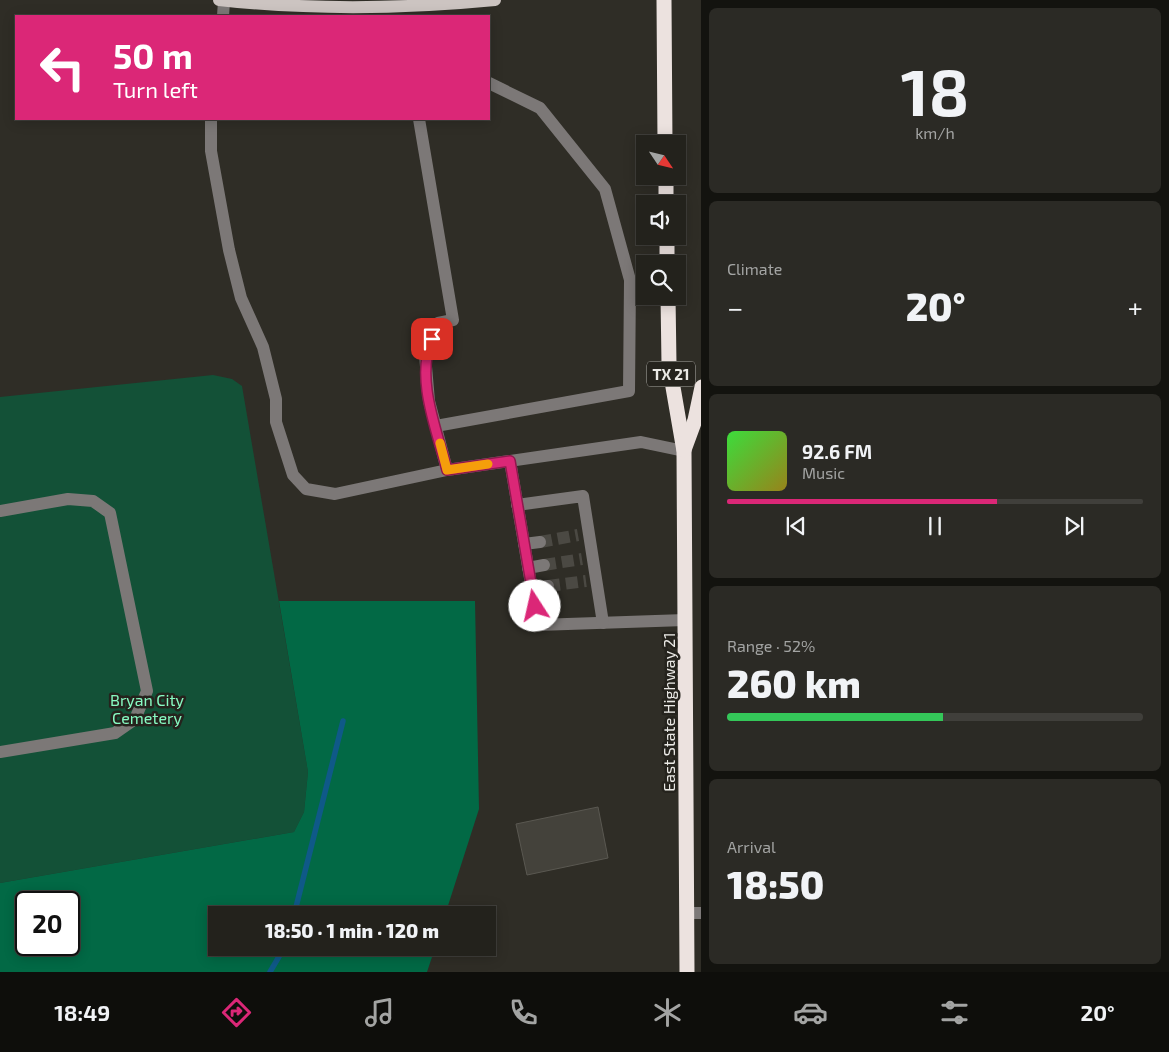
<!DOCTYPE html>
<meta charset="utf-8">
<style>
body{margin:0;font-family:"Exo 2",sans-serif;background:#2b2a25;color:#f1f3f6;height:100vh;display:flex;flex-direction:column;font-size:19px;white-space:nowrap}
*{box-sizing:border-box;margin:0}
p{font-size:16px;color:#a3a4a3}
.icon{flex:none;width:28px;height:28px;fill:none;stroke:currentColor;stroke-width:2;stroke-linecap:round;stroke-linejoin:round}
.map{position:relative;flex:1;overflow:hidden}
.drawer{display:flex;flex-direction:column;gap:8px;padding:8px;background:#13130f;width:468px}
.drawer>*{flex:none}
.top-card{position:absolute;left:15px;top:15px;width:475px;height:105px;border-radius:0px;box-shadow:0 2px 12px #0003,0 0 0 1px #403f3b;background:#db2777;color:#fff;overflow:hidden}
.needle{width:32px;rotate:125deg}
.buttons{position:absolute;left:636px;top:135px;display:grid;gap:10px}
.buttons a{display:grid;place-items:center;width:50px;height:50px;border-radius:0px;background:#23221c;box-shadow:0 2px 12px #0003,0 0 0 1px #403f3b;font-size:25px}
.speed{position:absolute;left:15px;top:891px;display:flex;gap:10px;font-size:25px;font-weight:700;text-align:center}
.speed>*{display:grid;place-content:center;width:65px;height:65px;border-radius:50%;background:#23221c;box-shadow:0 2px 12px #0003,0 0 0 1px #403f3b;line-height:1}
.speed .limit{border:2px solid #111;border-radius:8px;background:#fff;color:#111}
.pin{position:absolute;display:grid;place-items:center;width:42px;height:42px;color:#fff;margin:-21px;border-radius:10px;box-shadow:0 2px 8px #0006}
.me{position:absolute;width:55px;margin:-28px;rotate:350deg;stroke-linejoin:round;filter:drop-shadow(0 0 4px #0008)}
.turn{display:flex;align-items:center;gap:18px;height:105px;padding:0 15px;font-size:22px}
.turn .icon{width:65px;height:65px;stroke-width:2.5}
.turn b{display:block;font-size:35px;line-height:42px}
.big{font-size:38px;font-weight:800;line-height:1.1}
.drawer .tile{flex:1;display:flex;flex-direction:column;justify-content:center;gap:8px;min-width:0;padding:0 18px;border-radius:8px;background:#2b2a25}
.drawer .dial{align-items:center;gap:0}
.dial b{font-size:65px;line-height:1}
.song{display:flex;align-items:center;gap:15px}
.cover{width:60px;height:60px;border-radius:8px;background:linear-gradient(135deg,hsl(120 70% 55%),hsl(50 70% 35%))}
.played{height:5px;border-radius:2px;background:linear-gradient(90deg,#db2777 65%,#403f3b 65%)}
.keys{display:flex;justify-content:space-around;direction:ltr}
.heat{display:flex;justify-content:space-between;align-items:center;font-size:28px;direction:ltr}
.charge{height:8px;border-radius:4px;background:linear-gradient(90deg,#34c759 52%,#403f3b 0)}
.trip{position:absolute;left:208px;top:906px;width:288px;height:50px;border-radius:0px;background:#23221c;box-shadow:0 2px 12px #0003,0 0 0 1px #403f3b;font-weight:800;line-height:50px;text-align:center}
.tab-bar{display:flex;height:80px;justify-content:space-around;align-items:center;background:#0e0e0b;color:#a3a4a3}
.tab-bar .icon{width:35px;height:35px}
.tab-bar .current{color:#db2777}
.tab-bar b{font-size:22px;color:#f1f3f6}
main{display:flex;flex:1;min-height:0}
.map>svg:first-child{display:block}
.green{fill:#135137}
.forest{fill:#026945;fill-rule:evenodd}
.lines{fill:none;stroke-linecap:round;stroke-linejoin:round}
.stream{stroke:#0f5988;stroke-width:5.5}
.building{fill:#44423b;stroke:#5a5851}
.minor-tunnel{stroke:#4b4943;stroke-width:12;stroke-dasharray:12 6;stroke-linecap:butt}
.minor{stroke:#7c7877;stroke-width:12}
.major{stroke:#ccc4c1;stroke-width:12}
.highway{stroke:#ece2df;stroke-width:15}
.route-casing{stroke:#8e194d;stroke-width:12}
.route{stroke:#db2777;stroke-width:9}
.slow{stroke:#f59e0b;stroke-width:9}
.labels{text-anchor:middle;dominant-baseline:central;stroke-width:5;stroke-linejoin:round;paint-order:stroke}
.shield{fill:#25231d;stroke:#afaea9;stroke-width:1}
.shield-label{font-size:15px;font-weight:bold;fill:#eae9e5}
.park-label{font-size:16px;fill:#87fac2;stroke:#25231d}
.street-label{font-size:16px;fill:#eae9e5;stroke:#25231d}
</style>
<main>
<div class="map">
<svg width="702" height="972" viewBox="0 0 702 972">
<rect width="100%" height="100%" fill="#2f2d26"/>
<path class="green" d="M213 375 232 379 242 386 308 772 304 812 294 832 0 883V397Z"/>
<path class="forest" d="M279 601H475L479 809 445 915H216V948H435L427 972H0V883L294 832 304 812 308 772ZM26 902H69V945H26Z"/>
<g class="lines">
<g class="stream">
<path d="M294 915 343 721"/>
<path d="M270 972 284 948"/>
</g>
</g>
<path class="building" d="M598 807 608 858 527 875 516 824Z"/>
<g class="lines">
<g class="minor-tunnel">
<path d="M540 542 578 535"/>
<path d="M544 565 582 559"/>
<path d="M548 586 586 581"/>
</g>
<g class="minor">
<path d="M223 16 224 1"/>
<path d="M211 119V151L229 250 241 298 263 347 276 399V422L293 475 306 489 335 494 447 470"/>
<path d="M419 119 453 320 438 323 425 355 429 401 447 470 641 442 684 451"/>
<path d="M436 426 629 391 630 280 605 189 540 108 489 83"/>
<path d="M510 461 538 625 685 620"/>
<path d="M517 505 583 496 603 623"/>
<path d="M0 511 68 499 93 501 110 513 147 691 135 719 115 733 0 752"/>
<path d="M524 544 540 542"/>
<path d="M528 568 544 565"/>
<path d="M532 588 548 586"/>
<path d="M686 913H702"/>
</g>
<path class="major" d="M219 0C310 10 403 9 495 0"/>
<g class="highway">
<path d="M664 0 665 144"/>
<path d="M666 176V204"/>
<path d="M667 236V264"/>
<path d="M668 296 669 364 684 451 687 972"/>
<path d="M684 450 695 420 702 387"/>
</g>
</g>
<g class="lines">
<g class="route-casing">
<path id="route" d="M432 339C415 379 437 430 447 470L510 461 535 606"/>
</g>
<use href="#route" class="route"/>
<path class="slow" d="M440 443 447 470 488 464"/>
</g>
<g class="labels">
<rect class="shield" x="647" y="361.5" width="48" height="25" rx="4"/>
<g class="shield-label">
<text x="671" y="374">TX 21</text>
</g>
<g class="park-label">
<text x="147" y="699">Bryan City<tspan x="147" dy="18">Cemetery</tspan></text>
</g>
<g class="street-label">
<text transform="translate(668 712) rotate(-90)">East State Highway 21</text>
</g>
</g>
</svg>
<div class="buttons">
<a><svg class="needle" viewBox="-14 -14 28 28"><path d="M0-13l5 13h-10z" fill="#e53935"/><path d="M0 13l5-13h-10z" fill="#a3a4a3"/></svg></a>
<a><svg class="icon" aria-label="sound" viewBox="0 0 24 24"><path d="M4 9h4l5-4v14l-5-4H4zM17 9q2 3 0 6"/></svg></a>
<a><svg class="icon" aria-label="search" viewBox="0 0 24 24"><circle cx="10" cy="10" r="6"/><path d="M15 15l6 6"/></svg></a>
</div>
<div class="speed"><div class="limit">20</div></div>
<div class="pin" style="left:432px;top:339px;background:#d93025"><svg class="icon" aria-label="arrive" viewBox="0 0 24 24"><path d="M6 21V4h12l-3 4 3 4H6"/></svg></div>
<svg class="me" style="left:535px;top:606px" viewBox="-20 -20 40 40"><circle r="19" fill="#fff"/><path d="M0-13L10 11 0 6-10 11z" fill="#db2777"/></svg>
<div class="trip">18:50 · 1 min · 120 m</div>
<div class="top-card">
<div class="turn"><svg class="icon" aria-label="left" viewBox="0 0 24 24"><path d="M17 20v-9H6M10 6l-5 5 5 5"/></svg><div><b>50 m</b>Turn left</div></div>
</div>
</div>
<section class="drawer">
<div class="tile dial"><b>18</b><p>km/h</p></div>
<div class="tile"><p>Climate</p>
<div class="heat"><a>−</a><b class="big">20°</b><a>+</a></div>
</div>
<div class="tile">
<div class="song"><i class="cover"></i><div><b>92.6 FM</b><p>Music</p></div></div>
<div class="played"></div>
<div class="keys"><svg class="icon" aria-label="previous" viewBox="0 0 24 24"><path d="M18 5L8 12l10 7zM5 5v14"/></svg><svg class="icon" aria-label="pause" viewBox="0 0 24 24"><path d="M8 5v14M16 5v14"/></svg><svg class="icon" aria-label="next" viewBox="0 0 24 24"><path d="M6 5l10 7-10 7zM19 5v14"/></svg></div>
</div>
<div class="tile"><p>Range · 52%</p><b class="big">260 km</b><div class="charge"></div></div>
<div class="tile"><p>Arrival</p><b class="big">18:50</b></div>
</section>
</main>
<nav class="tab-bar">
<b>18:49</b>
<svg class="icon current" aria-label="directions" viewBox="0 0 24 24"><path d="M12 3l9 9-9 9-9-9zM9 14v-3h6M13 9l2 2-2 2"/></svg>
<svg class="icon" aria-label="music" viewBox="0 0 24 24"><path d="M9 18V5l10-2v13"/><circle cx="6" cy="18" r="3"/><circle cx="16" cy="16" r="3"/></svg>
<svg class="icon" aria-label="phone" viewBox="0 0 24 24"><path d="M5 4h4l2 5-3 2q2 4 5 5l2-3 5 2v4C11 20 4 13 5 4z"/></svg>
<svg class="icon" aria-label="climate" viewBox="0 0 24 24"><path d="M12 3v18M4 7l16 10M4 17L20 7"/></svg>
<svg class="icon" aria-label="car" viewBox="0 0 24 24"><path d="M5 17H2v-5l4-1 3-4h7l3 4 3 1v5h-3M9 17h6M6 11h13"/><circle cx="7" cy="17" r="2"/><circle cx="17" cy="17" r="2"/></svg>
<svg class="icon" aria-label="filters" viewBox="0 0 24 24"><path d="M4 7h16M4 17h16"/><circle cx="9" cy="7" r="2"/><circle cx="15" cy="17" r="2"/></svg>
<b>20°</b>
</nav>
